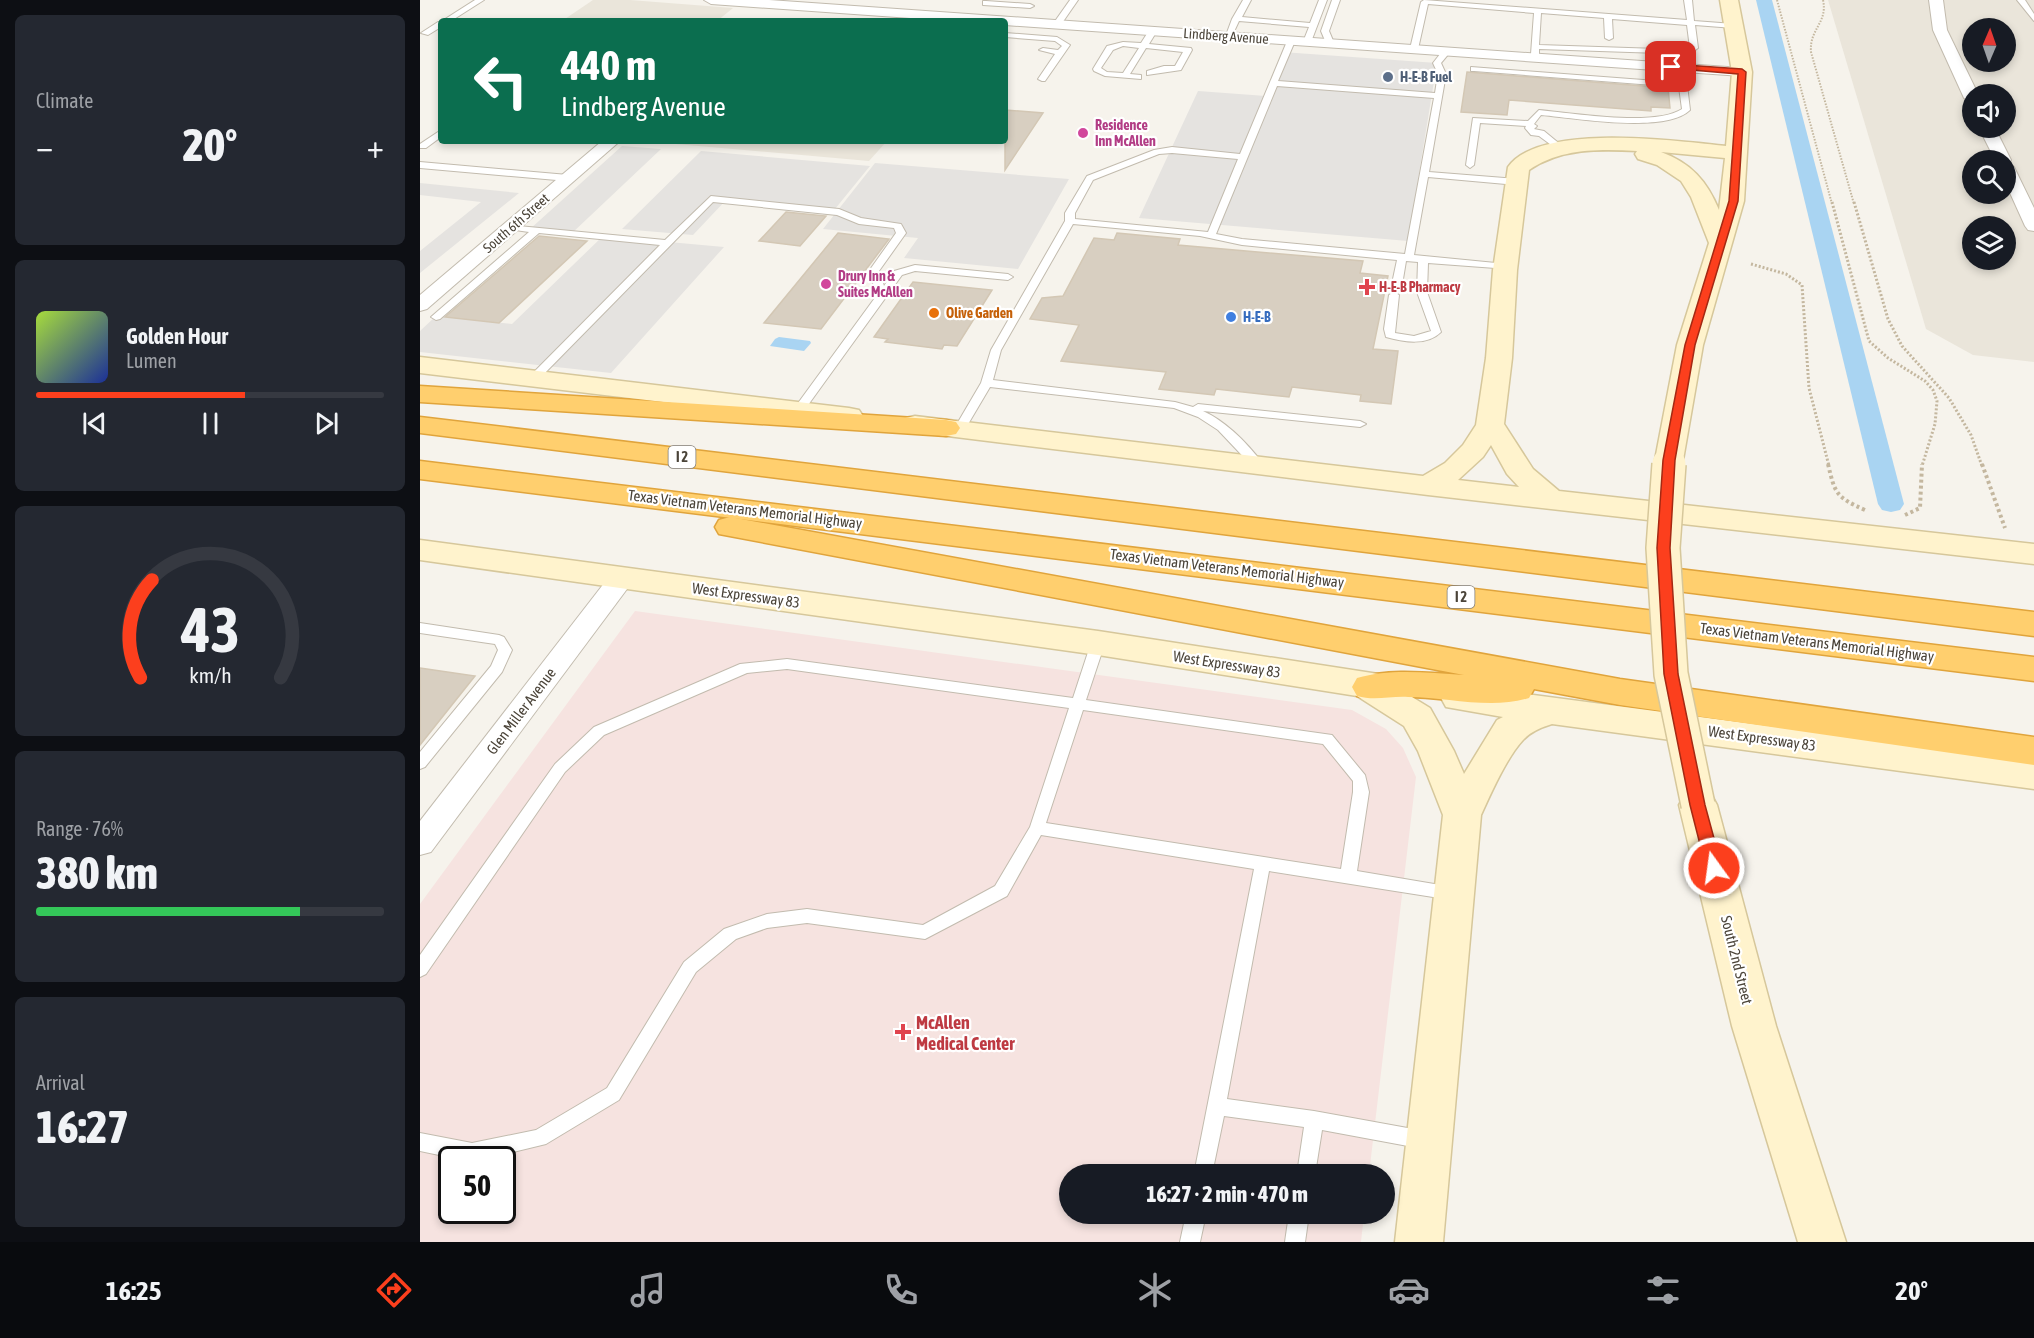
<!DOCTYPE html>
<meta charset="utf-8">
<style>
body{margin:0;font-family:"Asap Condensed",sans-serif;background:#242831;color:#f1f3f6;height:100vh;display:flex;flex-direction:column;font-size:22px;white-space:nowrap}
*{box-sizing:border-box;margin:0}
p{font-size:20px;color:#9ea1a6}
.icon{flex:none;width:33px;height:33px;fill:none;stroke:currentColor;stroke-width:2;stroke-linecap:round;stroke-linejoin:round}
.map{position:relative;flex:1;overflow:hidden}
.side{display:flex;flex-direction:column;gap:15px;padding:15px;background:#0d0f14;width:420px}
.side>*{flex:none}
.banner{position:absolute;left:18px;top:18px;width:570px;height:126px;border-radius:6px;box-shadow:0 3px 9px #0003;background:#0b6e4f;color:#fff;overflow:hidden}
.needle{width:39px;rotate:2deg}
.buttons{position:absolute;left:1542px;top:18px;display:grid;gap:12px}
.buttons a{display:grid;place-items:center;width:54px;height:54px;border-radius:50%;background:#171b24;box-shadow:0 3px 9px #0003;font-size:30px}
.speed{position:absolute;left:18px;top:1146px;display:flex;gap:12px;font-size:30px;font-weight:700;text-align:center}
.speed>*{display:grid;place-content:center;width:78px;height:78px;border-radius:50%;background:#171b24;box-shadow:0 3px 9px #0003;line-height:1}
.speed .limit{border:3px solid #111;border-radius:9px;background:#fff;color:#111}
.pin{position:absolute;display:grid;place-items:center;width:51px;height:51px;color:#fff;margin:-26px;border-radius:12px;box-shadow:0 3px 9px #0006}
.me{position:absolute;width:66px;margin:-33px;rotate:346deg;stroke-linejoin:round;filter:drop-shadow(0 0 4px #0008)}
.turn{display:flex;align-items:center;gap:21px;height:126px;padding:0 24px;font-size:27px}
.turn .icon{width:78px;height:78px;stroke-width:2.5}
.turn b{display:block;font-size:42px;line-height:51px}
.big{font-size:45px;font-weight:800;line-height:1.1}
.side .tile{flex:1;display:flex;flex-direction:column;justify-content:center;gap:9px;min-width:0;padding:0 21px;border-radius:9px;background:#242831}
.side .dial{align-items:center;gap:0}
.dial svg{height:156px;overflow:visible;fill:none;stroke:#363941;stroke-width:7;stroke-linecap:round;text-anchor:middle}
.dial text{fill:#f1f3f6;stroke:none}
.song{display:flex;align-items:center;gap:18px}
.cover{width:72px;height:72px;border-radius:9px;background:linear-gradient(135deg,hsl(80 70% 55%),hsl(230 70% 35%))}
.played{height:6px;border-radius:3px;background:linear-gradient(90deg,#fc3f1d 60%,#363941 60%)}
.keys{display:flex;justify-content:space-around;direction:ltr}
.heat{display:flex;justify-content:space-between;align-items:center;font-size:33px;direction:ltr}
.charge{height:9px;border-radius:4px;background:linear-gradient(90deg,#34c759 76%,#363941 0)}
.trip{position:absolute;left:639px;top:1164px;width:336px;height:60px;border-radius:30px;background:#171b24;box-shadow:0 3px 9px #0003;font-weight:800;line-height:60px;text-align:center}
.dock{display:flex;height:96px;justify-content:space-around;align-items:center;background:#090b0e;color:#9ea1a6}
.dock .icon{width:42px;height:42px}
.dock .on{color:#fc3f1d}
.dock b{font-size:27px;color:#f1f3f6}
main{display:flex;flex:1;min-height:0}
.map>svg:first-child{display:block}
.residential{fill:#eae5da;fill-rule:evenodd}
.medical{fill:#f6e3e0;fill-rule:evenodd}
.parking{fill:#e5e3e0}
.water{fill:#a9d4f2}
.lines{fill:none;stroke-linecap:round;stroke-linejoin:round}
.canal{fill:#a9d4f2;fill-rule:evenodd}
.building{fill:#d8cfc1;stroke:#d3c7b4;stroke-width:1.5}
.service-casing{stroke:#c2bbae;stroke-width:2}
.minor-casing{stroke:#c2bbae;stroke-width:2}
.secondary-casing{stroke:#d6c79b;stroke-width:3}
.motorway-casing{stroke:#e0a43c;stroke-width:3}
.path-far2{stroke:#c4b79f;stroke-width:2;stroke-dasharray:1.5 1.5;stroke-linecap:butt}
.path-far1{stroke:#c4b79f;stroke-width:3;stroke-dasharray:2 2;stroke-linecap:butt}
.path{stroke:#c4b79f;stroke-width:4;stroke-dasharray:3 3;stroke-linecap:butt}
.service{fill:#fff;fill-rule:evenodd}
.minor{fill:#fff;fill-rule:evenodd}
.secondary{fill:#fff3cd;fill-rule:evenodd}
.motorway{fill:#ffcf6e;fill-rule:evenodd}
.secondary-bridge-far1-casing{stroke:#d6c79b;stroke-width:28;stroke-linecap:butt}
.secondary-bridge-casing{stroke:#d6c79b;stroke-width:36;stroke-linecap:butt}
.secondary-bridge-far1{stroke:#fff3cd;stroke-width:26}
.secondary-bridge{stroke:#fff3cd;stroke-width:33}
.route{fill:#fc3f1d;stroke:#a42913;stroke-width:1.5}
.service-dot{fill:#5c6f8a;stroke:#fff;stroke-width:2}
.hotel-dot{fill:#d1479c;stroke:#fff;stroke-width:2}
.health-dot{fill:#e0444e;stroke:#fff;stroke-width:2}
.food-dot{fill:#e8710a;stroke:#fff;stroke-width:2}
.shop-dot{fill:#3f7fe0;stroke:#fff;stroke-width:2}
.labels{text-anchor:middle;dominant-baseline:central;stroke-width:4.5;stroke-linejoin:round;paint-order:stroke}
.far-street-label{font-size:14px;fill:#4b4439;stroke:#fff}
.far-service-label{font-size:14px;font-weight:bold;fill:#4e5e75;stroke:#fff;text-anchor:start}
.far-hotel-label{font-size:14px;font-weight:bold;fill:#b23c85;stroke:#fff;text-anchor:start}
.far-health-label{font-size:14px;font-weight:bold;fill:#be3a42;stroke:#fff;text-anchor:start}
.far-food-label{font-size:14px;font-weight:bold;fill:#c56008;stroke:#fff;text-anchor:start}
.far-shop-label{font-size:14px;font-weight:bold;fill:#366cbe;stroke:#fff;text-anchor:start}
.shield{fill:#fff;stroke:#817c74;stroke-width:1.5}
.shield-label{font-size:14px;font-weight:bold;fill:#4b4439}
.street-label{font-size:15px;fill:#4b4439;stroke:#fff}
.near-health-label{font-size:18px;font-weight:bold;fill:#be3a42;stroke:#fff;text-anchor:start}
</style>
<main>
<section class="side">
<div class="tile"><p>Climate</p>
<div class="heat"><a>−</a><b class="big">20°</b><a>+</a></div>
</div>
<div class="tile">
<div class="song"><i class="cover"></i><div><b>Golden Hour</b><p>Lumen</p></div></div>
<div class="played"></div>
<div class="keys"><svg class="icon" aria-label="previous" viewBox="0 0 24 24"><path d="M18 5L8 12l10 7zM5 5v14"/></svg><svg class="icon" aria-label="pause" viewBox="0 0 24 24"><path d="M8 5v14M16 5v14"/></svg><svg class="icon" aria-label="next" viewBox="0 0 24 24"><path d="M6 5l10 7-10 7zM19 5v14"/></svg></div>
</div>
<div class="tile dial"><svg viewBox="0 0 100 80">
<path d="M14 69A42 42 0 1 1 86 69"/>
<path d="M14 69A42 42 0 0 1 20 19" stroke="#fc3f1d"/>
<text x="50" y="56" font-size="32" font-weight="700">43</text>
<text x="50" y="72" font-size="11">km/h</text>
</svg></div>
<div class="tile"><p>Range · 76%</p><b class="big">380 km</b><div class="charge"></div></div>
<div class="tile"><p>Arrival</p><b class="big">16:27</b></div>
</section>
<div class="map">
<svg width="1614" height="1242" viewBox="0 0 1614 1242">
<rect width="100%" height="100%" fill="#f6f3ec"/>
<g class="residential">
<path d="M173 0H210L313 8 297 21H142Z"/>
<path d="M1408 0H1614V362L1553 355 1506 329ZM1552 28H1586V62H1552ZM1552 94H1586V128H1552ZM1552 160H1586V194H1552ZM1552 226H1586V260H1552Z"/>
<path d="M221 141H467L449 161Z"/>
</g>
<path class="medical" d="M215 611 932 710 966 729 983 748 996 777 949 1174H650V1214H944L941 1242H0V904ZM32 1160H82V1210H32Z"/>
<g class="parking">
<path d="M862 52 1017 63 988 241 719 218 778 91 846 96Z"/>
<path d="M202 146 241 149 151 234 109 230Z"/>
<path d="M281 151 450 166 415 209 307 199 273 235 202 229Z"/>
<path d="M455 163 649 179 598 269 484 258 498 238 403 229Z"/>
<path d="M0 183 99 193 0 273V251L61 202 0 195Z"/>
<path d="M183 236 304 247 191 373 0 352V331L16 316 92 324Z"/>
</g>
<path class="water" d="M359 337 390 341 391 343 384 351 350 346 355 339Z"/>
<g class="lines">
<path class="canal" d="M1336 0H1352L1484 504 1480 510 1471 512 1462 510 1458 504Z"/>
</g>
<g class="building">
<path d="M1047 72 1248 88 1250 108 1231 107V111L1089 100 1087 115 1041 112Z"/>
<path d="M585 110 623 113 585 170Z"/>
<path d="M366 212 406 216 380 246 339 241Z"/>
<path d="M418 233 469 239 401 329 344 323Z"/>
<path d="M697 233 760 239 758 245 943 261 940 273 968 276 953 349 978 351 971 404 940 401 941 395 872 387 869 397 796 389 794 395 739 389 746 372 641 361 659 325 610 319 622 298 643 296 674 238 694 240Z"/>
<path d="M119 236 167 241 79 323 25 317Z"/>
<path d="M493 282 572 290 537 346 524 345 522 349 465 342 468 339 454 337Z"/>
<path d="M0 668 55 676 0 745Z"/>
</g>
<g class="lines">
<g class="service-casing">
<g id="service">
<path d="M55 0H64L31 21H22Z"/>
<path d="M650 0H658L640 26H634L633 24Z"/>
<path d="M823 0H831L822 17 890 23 899 0H907L891 42 887 44 883 42 889 27 819 21 811 38H805L812 19Z"/>
<path d="M912 0H920L909 31 914 43 910 45 906 43 901 31Z"/>
<path d="M1004 0 1267 20 1264 0H1272L1274 21 1314 24 1318 26 1314 28 1275 25 1278 48 1270 54 1119 49V54L1115 56 1111 54 1114 13 1008 4 998 49 994 51 990 49 1001 2ZM1121 13 1184 18 1185 38 1189 40 1193 38 1192 19 1267 25 1270 48 1268 50 1119 45Z"/>
<path d="M1597 0H1605L1614 14V21Z"/>
<path d="M566 1 610 4 614 6 610 8 563 5V1Z"/>
<path d="M18 22H21V27L8 35 1 33Z"/>
<path d="M730 29 737 31 729 44 771 48 772 50 761 70 727 75V71L744 66H755L763 52 726 48 710 74 721 75V79L685 76 674 71 673 69 687 46 703 42 721 43ZM703 46 719 48 703 73 687 72 681 68 693 50Z"/>
<path d="M585 33 637 37 650 45 625 81H622L618 79 635 54 619 50 623 48 638 50 642 46 635 41 585 37Z"/>
<path d="M868 39 875 41 858 81 1015 93 1018 74 1013 63 1024 49H1030L1031 51 1021 63 1026 74 1009 172 1097 179 1101 182 1097 185 1008 177 994 255 1086 264 1089 265V269L1008 263 1007 292 1021 332C1007 346 984 342 966 337L964 329 969 295 974 292 979 295 975 333 994 336 1011 331 997 292 998 262 986 261 983 279 978 282 973 279 977 260 822 245 780 236 653 224 581 350 573 380 755 402 773 407 778 404 940 421 946 424 940 427 783 411C807 422 828 444 844 465L838 469 834 468 798 430 778 417 754 408 570 387 544 431H536L534 429 561 383 571 350 645 221V213L667 176 734 150 752 147 820 154ZM857 86 1014 98 985 254 822 239 796 234ZM752 153 818 159 788 232 655 219V213L673 180 739 154Z"/>
<path d="M1051 67 1263 83 1267 85 1270 110C1245 134 1155 118 1121 115L1114 124 1117 126 1114 129 1124 131 1141 145 1142 147 1138 150 1119 136 1111 135 1105 128 1106 126 1060 123 1054 165 1050 168 1046 165 1053 118 1108 121 1119 110C1152 113 1235 127 1262 109L1259 87 1054 71H1051Z"/>
<path d="M21 130V137L6 148H0V144Z"/>
<path d="M0 162 148 175 152 178 148 181 0 168Z"/>
<path d="M291 196 419 209 441 218 481 224 486 233 459 271 464 286 474 271 495 265 588 274 593 277 588 280 495 271 482 275 383 412 379 413 373 410 457 295 449 271 476 233 474 228 439 224 417 215 293 202 117 381 113 382 107 379 109 377 240 245 119 233 20 319 16 320 11 317 109 232 88 229V225L245 240Z"/>
<path d="M0 623 79 635 84 637 92 650 82 672 5 767 0 769V752L71 666 78 650 75 644 0 633Z"/>
<path d="M678 638 685 643 666 700 912 735 945 775 949 792 937 871 1038 888 1040 893 1038 898 1032 900 849 871 807 1099 894 1111 1004 1131 1011 1134 1013 1140 1011 1146 1004 1149 902 1130 895 1174H877L884 1127 804 1116 792 1174H774L834 869 621 835 587 896 505 939 387 923 347 928 316 939 276 972 199 1100 126 1144 60 1160H43L0 1151V1133L52 1143 116 1130 187 1088 264 962 304 929 347 914 387 909 503 925 575 886 610 827 649 708 367 669 327 673 184 735 145 772 6 974 0 977V955L135 764 174 727 320 664 367 659 653 698 671 643ZM663 710 903 744 933 781V792L921 869 626 823Z"/>
<path d="M766 1214H786L780 1242H760Z"/>
<path d="M869 1214H889L885 1242H865Z"/>
</g>
</g>
<g class="minor-casing">
<g id="minor">
<path d="M284 0H349L1322 68 1329 72 1322 76 585 25V21H533L291 4Z"/>
<path d="M1509 0H1523L1527 30 1558 94H1552V102L1544 98 1513 30Z"/>
<path d="M1559 128H1575L1591 160 1589 163 1594 167 1614 208V231L1608 230 1605 226 1586 184V160H1575Z"/>
<path d="M182 141H200L7 309 0 311V295Z"/>
<path d="M201 571 210 573 213 579 210 585 11 852 0 855V821L192 573Z"/>
</g>
</g>
<g class="secondary-casing">
<g id="secondary">
<path d="M1300 0H1318L1332 72 1324 201 1283 345 1263 460 1259 466 1249 469 1239 466 1235 460 1257 345 1289 243 1271 197 1261 181 1237 165 1218 159 1215 154 1217 151C1180 149 1141 148 1109 170L1097 270 1092 358 1084 424 1113 469 1139 491 1614 544V564L1008 495 495 432 485 430 481 424 485 418 495 416 1003 476 1025 463 1043 445 1056 425 1066 358 1073 270 1088 167C1120 122 1258 141 1306 146L1312 72ZM1241 152 1305 158 1299 210C1287 181 1271 163 1241 152ZM1071 445 1087 474 1099 487 1038 480 1063 457Z"/>
<path d="M0 357 429 408 439 410 443 416 439 422 429 424 0 373Z"/>
<path d="M0 540 678 631 978 677 990 681 995 690 992 697 1010 708 1034 751 1044 774 1077 720 1083 717 1026 707 1021 698 1026 689 1038 685 1614 761V789L1132 724C1122 727 1110 732 1103 740 1087 757 1071 793 1061 815L1023 1242H975L1023 815 998 751 984 726 937 696 678 655 0 560Z"/>
<path d="M1278 790 1291 794 1297 805 1356 1026 1426 1242H1378L1312 1026 1259 805 1265 794Z"/>
</g>
</g>
<g class="motorway-casing">
<g id="motorway">
<path d="M0 386 526 420 536 422 540 428 536 434 526 436 0 402Z"/>
<path d="M0 417 1614 612V636L0 433Z"/>
<path d="M0 461 1614 657V681L0 479Z"/>
<path d="M310 517 1200 679 1614 737V765L1200 705 1114 689 1109 698C1070 710 1028 697 988 697 970 696 954 701 937 696L932 687 937 678C971 668 1008 673 1044 675L299 534 295 527 299 520Z"/>
</g>
</g>
<g class="path-far2">
<path d="M1357 0 1412 204"/>
<path d="M1403 0C1408 23 1389 29 1391 52L1434 204"/>
</g>
<g class="path-far1">
<path d="M1412 202 1449 341 1468 358 1505 381 1513 390 1517 401 1515 424 1502 466"/>
<path d="M1434 202 1468 319 1482 346 1529 398 1551 435 1562 466"/>
<path d="M1331 264 1366 274 1382 285 1389 388 1409 466"/>
</g>
<g class="path">
<path d="M1408 464C1415 494 1416 497 1445 510"/>
<path d="M1562 464 1585 528"/>
<path d="M1485 515 1500 508 1502 464"/>
</g>
<use href="#service" class="service"/>
<use href="#minor" class="minor"/>
<use href="#secondary" class="secondary"/>
<use href="#motorway" class="motorway"/>
<g class="secondary-bridge-far1-casing">
<path id="secondary-bridge-far1" d="M1249 466V460"/>
</g>
<g class="secondary-bridge-casing">
<path id="secondary-bridge" d="M1249 464 1243 548 1251 674 1278 805"/>
</g>
<use href="#secondary-bridge-far1" class="secondary-bridge-far1"/>
<use href="#secondary-bridge" class="secondary-bridge"/>
</g>
<path class="route" d="M1251 64 1322 69 1326 72 1318 201 1275 345 1255 460 1250 548 1258 674 1285 805 1302 868 1299 873 1294 875 1288 873 1286 868 1270 805 1244 674 1237 548 1243 460 1265 345 1309 201 1318 74 1249 68V65Z"/>
<circle class="service-dot" cx="968" cy="77" r="6"/>
<g class="hotel-dot">
<circle cx="663" cy="133" r="6"/>
<circle cx="406" cy="284" r="6"/>
</g>
<g class="health-dot">
<path d="M944 278h6v6h6v6h-6v6h-6v-6h-6v-6h6z"/>
<path d="M480 1023h6v6h6v6h-6v6h-6v-6h-6v-6h6z"/>
</g>
<circle class="food-dot" cx="514" cy="313" r="6"/>
<circle class="shop-dot" cx="811" cy="317" r="6"/>
<g class="labels">
<g class="far-street-label">
<text transform="translate(806 36) rotate(4)">Lindberg Avenue</text>
<text transform="translate(96 223) rotate(-41)">South 6th Street</text>
</g>
<g class="far-service-label">
<text x="980" y="77">H-E-B Fuel</text>
</g>
<g class="far-hotel-label">
<text x="675" y="125">Residence<tspan x="675" dy="16">Inn McAllen</tspan></text>
<text x="418" y="276">Drury Inn &amp;<tspan x="418" dy="16">Suites McAllen</tspan></text>
</g>
<g class="far-health-label">
<text x="959" y="287">H-E-B Pharmacy</text>
</g>
<g class="far-food-label">
<text x="526" y="313">Olive Garden</text>
</g>
<g class="far-shop-label">
<text x="823" y="317">H-E-B</text>
</g>
<g class="shield">
<rect x="248.5" y="446" width="27" height="22" rx="4.5"/>
<rect x="1027.5" y="586" width="27" height="22" rx="4.5"/>
</g>
<g class="shield-label">
<text x="262" y="457">I 2</text>
<text x="1041" y="597">I 2</text>
</g>
<g class="street-label">
<text transform="translate(325 509) rotate(7)">Texas Vietnam Veterans Memorial Highway</text>
<text transform="translate(807 568) rotate(7)">Texas Vietnam Veterans Memorial Highway</text>
<text transform="translate(326 595) rotate(8)">West Expressway 83</text>
<text transform="translate(1397 642) rotate(7)">Texas Vietnam Veterans Memorial Highway</text>
<text transform="translate(807 664) rotate(9)">West Expressway 83</text>
<text transform="translate(101 711) rotate(-53)">Glen Miller Avenue</text>
<text transform="translate(1342 738) rotate(8)">West Expressway 83</text>
<text transform="translate(1317 960) rotate(76)">South 2nd Street</text>
</g>
<g class="near-health-label">
<text x="496" y="1022">McAllen<tspan x="496" dy="21">Medical Center</tspan></text>
</g>
</g>
</svg>
<div class="buttons">
<a><svg class="needle" viewBox="-14 -14 28 28"><path d="M0-13l5 13h-10z" fill="#e53935"/><path d="M0 13l5-13h-10z" fill="#9ea1a6"/></svg></a>
<a><svg class="icon" aria-label="sound" viewBox="0 0 24 24"><path d="M4 9h4l5-4v14l-5-4H4zM17 9q2 3 0 6"/></svg></a>
<a><svg class="icon" aria-label="search" viewBox="0 0 24 24"><circle cx="10" cy="10" r="6"/><path d="M15 15l6 6"/></svg></a>
<a><svg class="icon" aria-label="layers" viewBox="0 0 24 24"><path d="M12 4l9 5-9 5-9-5zM3 14l9 5 9-5"/></svg></a>
</div>
<div class="speed"><div class="limit">50</div></div>
<div class="pin" style="left:1251px;top:67px;background:#d93025"><svg class="icon" aria-label="arrive" viewBox="0 0 24 24"><path d="M6 21V4h12l-3 4 3 4H6"/></svg></div>
<svg class="me" style="left:1294px;top:868px" viewBox="-20 -20 40 40"><circle r="17" fill="#fc3f1d" stroke="#fff" stroke-width="3"/><path d="M0-11L8 9 0 5-8 9z" fill="#fff"/></svg>
<div class="trip">16:27 · 2 min · 470 m</div>
<div class="banner">
<div class="turn"><svg class="icon" aria-label="left" viewBox="0 0 24 24"><path d="M17 20v-9H6M10 6l-5 5 5 5"/></svg><div><b>440 m</b>Lindberg Avenue</div></div>
</div>
</div>
</main>
<nav class="dock">
<b>16:25</b>
<svg class="icon on" aria-label="directions" viewBox="0 0 24 24"><path d="M12 3l9 9-9 9-9-9zM9 14v-3h6M13 9l2 2-2 2"/></svg>
<svg class="icon" aria-label="music" viewBox="0 0 24 24"><path d="M9 18V5l10-2v13"/><circle cx="6" cy="18" r="3"/><circle cx="16" cy="16" r="3"/></svg>
<svg class="icon" aria-label="phone" viewBox="0 0 24 24"><path d="M5 4h4l2 5-3 2q2 4 5 5l2-3 5 2v4C11 20 4 13 5 4z"/></svg>
<svg class="icon" aria-label="climate" viewBox="0 0 24 24"><path d="M12 3v18M4 7l16 10M4 17L20 7"/></svg>
<svg class="icon" aria-label="car" viewBox="0 0 24 24"><path d="M5 17H2v-5l4-1 3-4h7l3 4 3 1v5h-3M9 17h6M6 11h13"/><circle cx="7" cy="17" r="2"/><circle cx="17" cy="17" r="2"/></svg>
<svg class="icon" aria-label="filters" viewBox="0 0 24 24"><path d="M4 7h16M4 17h16"/><circle cx="9" cy="7" r="2"/><circle cx="15" cy="17" r="2"/></svg>
<b>20°</b>
</nav>
